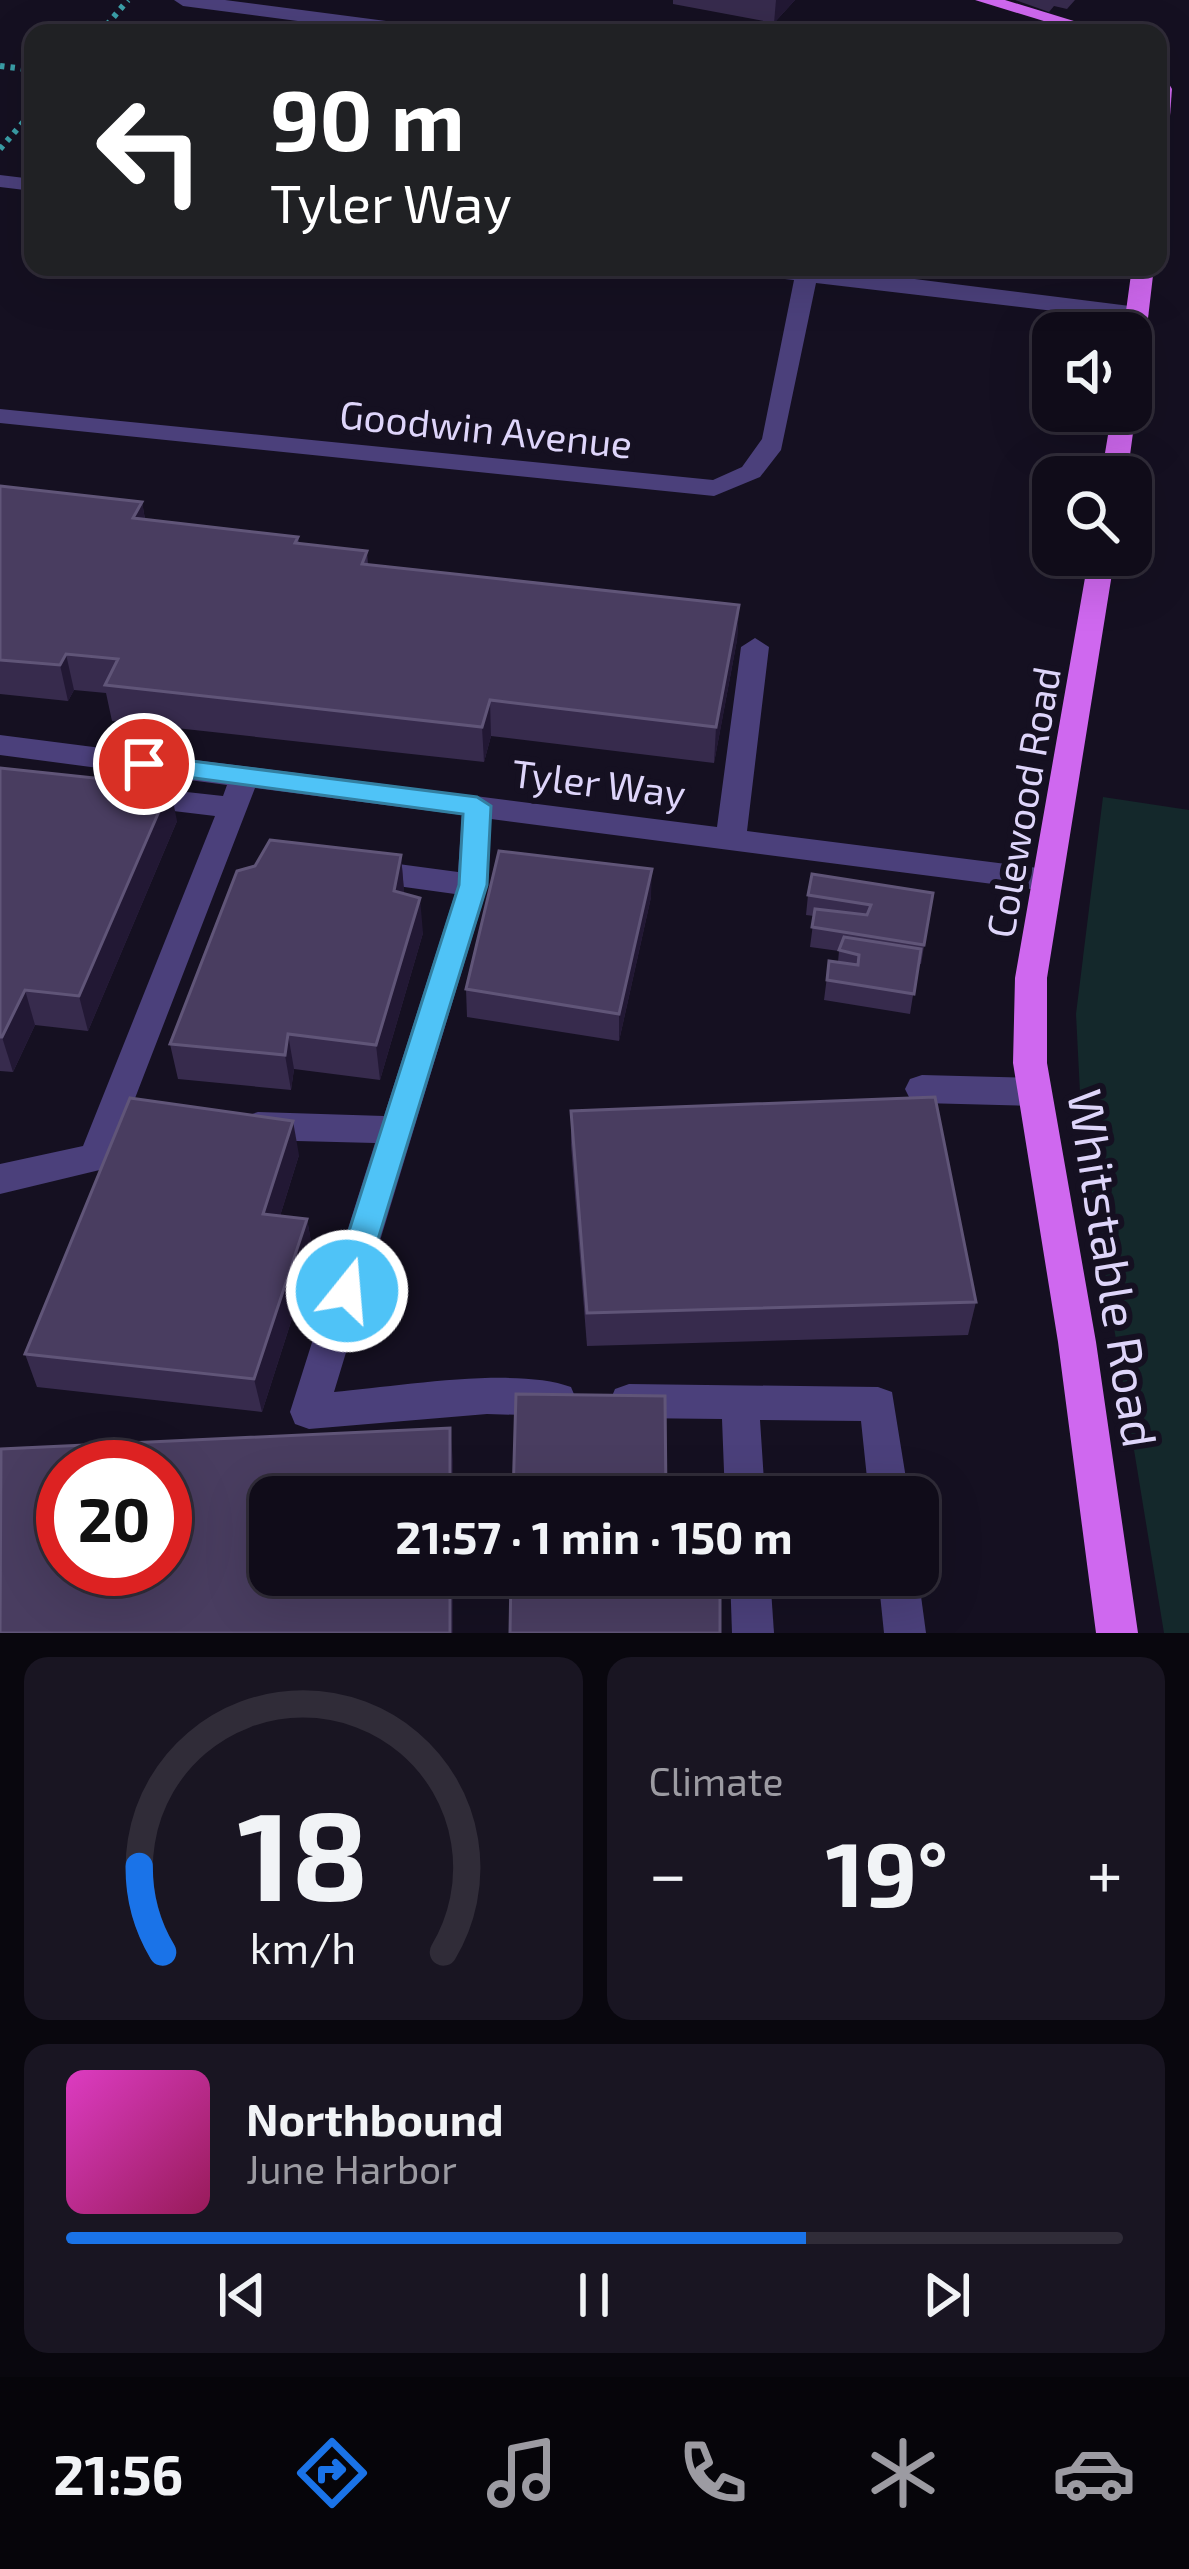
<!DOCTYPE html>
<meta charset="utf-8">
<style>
body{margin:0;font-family:"Exo 2",sans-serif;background:#191522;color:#f1f3f6;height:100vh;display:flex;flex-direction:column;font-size:45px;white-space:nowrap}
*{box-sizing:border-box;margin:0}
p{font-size:39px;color:#9c9ba2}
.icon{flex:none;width:66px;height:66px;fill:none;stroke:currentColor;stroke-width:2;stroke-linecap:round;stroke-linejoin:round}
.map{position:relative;height:1633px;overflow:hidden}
.drawer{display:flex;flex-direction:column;gap:24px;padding:24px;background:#09070e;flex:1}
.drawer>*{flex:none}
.guide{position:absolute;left:24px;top:24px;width:1143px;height:252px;border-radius:24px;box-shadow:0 12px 48px #0002,0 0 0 3px #302c38;background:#202124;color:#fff;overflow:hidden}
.fabs{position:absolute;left:1032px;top:312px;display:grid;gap:24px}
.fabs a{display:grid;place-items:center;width:120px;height:120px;border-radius:24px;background:#100c19;box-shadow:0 12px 48px #0002,0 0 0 3px #302c38;font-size:60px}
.speed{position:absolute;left:36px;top:1440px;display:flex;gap:24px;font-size:60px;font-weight:700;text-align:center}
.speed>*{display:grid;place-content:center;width:156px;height:156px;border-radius:50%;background:#100c19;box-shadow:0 12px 48px #0002,0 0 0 3px #302c38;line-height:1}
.speed .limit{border:18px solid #d22;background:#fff;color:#111}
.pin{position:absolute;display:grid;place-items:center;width:102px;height:102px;color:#fff;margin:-51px;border:6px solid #fff;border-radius:50%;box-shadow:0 3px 12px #0007}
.me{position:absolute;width:132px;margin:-66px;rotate:17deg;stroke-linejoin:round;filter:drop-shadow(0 0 9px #0008)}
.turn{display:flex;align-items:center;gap:42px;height:252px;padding:0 48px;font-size:54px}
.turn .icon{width:156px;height:156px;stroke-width:2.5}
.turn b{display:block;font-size:84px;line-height:102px}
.big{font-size:90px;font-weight:700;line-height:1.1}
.drawer .widget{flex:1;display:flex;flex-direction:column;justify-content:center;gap:18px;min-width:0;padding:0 42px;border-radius:24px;background:#191522}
.drawer .dial{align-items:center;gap:0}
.dial svg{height:312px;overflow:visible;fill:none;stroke:#302c38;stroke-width:7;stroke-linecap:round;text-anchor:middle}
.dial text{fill:#f1f3f6;stroke:none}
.song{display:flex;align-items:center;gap:36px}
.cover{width:144px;height:144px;border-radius:18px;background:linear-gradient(135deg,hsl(310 70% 55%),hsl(330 70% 35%))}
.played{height:12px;border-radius:6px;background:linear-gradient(90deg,#1a73e8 70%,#302c38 70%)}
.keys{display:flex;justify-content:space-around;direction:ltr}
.heat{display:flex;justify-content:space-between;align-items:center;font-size:66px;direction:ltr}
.drawer .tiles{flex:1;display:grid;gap:24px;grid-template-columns:1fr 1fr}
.widget:last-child{grid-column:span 2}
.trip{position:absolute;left:249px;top:1476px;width:690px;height:120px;border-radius:24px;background:#100c19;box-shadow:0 12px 48px #0002,0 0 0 3px #302c38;font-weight:700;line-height:120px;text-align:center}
.dock{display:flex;height:192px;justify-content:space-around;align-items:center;background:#06050a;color:#9c9ba2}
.dock .icon{width:84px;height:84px}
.dock .on{color:#1a73e8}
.dock b{font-size:54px;color:#f1f3f6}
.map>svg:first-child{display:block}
.green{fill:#14282b}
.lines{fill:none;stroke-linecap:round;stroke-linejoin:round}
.path{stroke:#3b9fa8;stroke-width:6;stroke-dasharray:4.5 6;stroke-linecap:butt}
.minor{fill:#4b407b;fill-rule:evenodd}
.major{fill:#cf68ef;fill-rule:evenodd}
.wall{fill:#372b4d}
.shaded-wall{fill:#221834}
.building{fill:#493d60;stroke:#605578;stroke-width:3;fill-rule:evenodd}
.route{fill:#4fc3f7;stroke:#337fa1;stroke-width:3}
.labels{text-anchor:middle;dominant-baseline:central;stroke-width:12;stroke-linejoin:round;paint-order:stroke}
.street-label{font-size:39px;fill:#ded5fa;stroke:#151021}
.near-street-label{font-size:48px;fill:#ded5fa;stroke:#151021}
</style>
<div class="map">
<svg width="1189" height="1633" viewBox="0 0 1189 1633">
<rect width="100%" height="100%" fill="#151021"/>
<path class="green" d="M1103 797 1189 810V1633H1164L1082 1132 1076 1014Z"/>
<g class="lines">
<g class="path">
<path d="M100 33 128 0"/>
<path d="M0 66 33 70"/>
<path d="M0 149 33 111"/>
</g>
<g class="minor">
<path d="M174 0H225L432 27 441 33H389L183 6Z"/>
<path d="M0 175 33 179V191L0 187Z"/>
<path d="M729 267H819L1138 307 1149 314 1138 321 816 283 781 450 760 477 714 496 0 423V409L713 480 742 467 762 439 794 280 740 274Z"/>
<path d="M755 638 769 647 747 831 1046 869 1057 872 1061 880 1057 888 1046 891 491 819 488 885 334 1392C396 1387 515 1366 571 1387L576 1399 571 1411 557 1416 487 1414 309 1429 295 1424 290 1412 375 1143 258 1140 246 1136 241 1126 246 1116 258 1112 384 1116 455 894 361 881 350 878 346 870 350 862 361 859 458 872 462 815 255 788 108 1168 0 1194V1164L83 1146 215 816 132 806 117 796 132 786 223 796 227 785 0 755V735L717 827 741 647Z"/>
<path d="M922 1075 1033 1078 1045 1082 1050 1092 1045 1102 1033 1106 922 1103 910 1099 905 1089 910 1079Z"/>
<path d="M629 1384 878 1387 892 1392 909 1497H869L861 1421 760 1420 765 1497H725L722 1419 629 1418 615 1413 610 1401 615 1389Z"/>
<path d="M730 1575H770L774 1633H732Z"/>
<path d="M878 1575 918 1574 926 1633H884Z"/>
</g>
<g class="major">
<path d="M975 0H1005L1113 33H1083Z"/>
<path d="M1158 75 1165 77 1172 89 1168 143 1158 149Z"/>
<path d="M1132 267H1154L1143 361 1131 368V333H1123Z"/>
<path d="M1131 405 1136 411 1127 477H1101L1112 411H1131Z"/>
<path d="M1089 555H1115L1047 978V1063L1096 1342 1138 1633H1096L1058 1342 1013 1063 1015 978Z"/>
</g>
</g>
<g class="wall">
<path d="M673 0H795L774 23 673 4Z"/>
<path d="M1015 0H1075L1067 9 1054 6 1049 12Z"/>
<path d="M0 486 142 502 145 519 298 537 299 544 367 551 368 565 739 605 737 640 714 763 491 736 484 762 112 721 106 693 74 690 68 701 0 694Z"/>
<path d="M0 768 177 821 88 1031 35 1025 13 1072 0 1071Z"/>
<path d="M401 855 404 893 423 933 380 1080 294 1069 291 1090 178 1079 170 1044Z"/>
<path d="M933 893 921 964H918L910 1014 824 1000 829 961 838 962 839 951 810 947 814 916 806 915 808 895Z"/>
<path d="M651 897 619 1041 467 1017 466 989Z"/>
<path d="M571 1111 976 1302 968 1335 587 1346 571 1145Z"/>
<path d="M299 1155 280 1216 307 1219 313 1253 262 1412 37 1387 25 1354Z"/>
</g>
<g class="shaded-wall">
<path d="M776 0H795L774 23Z"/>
<path d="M142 502 148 537 133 518Z"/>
<path d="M739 605 737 640 714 763 716 727Z"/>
<path d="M66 654 74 690 68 701 60 665Z"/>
<path d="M490 700 491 736 484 762 482 727Z"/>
<path d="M170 786 177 821 88 1031 79 996Z"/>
<path d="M401 855 404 890 398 926 394 891Z"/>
<path d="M652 869 651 897 619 1041V1014Z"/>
<path d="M420 898 423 933 380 1080 376 1045Z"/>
<path d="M25 990 35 1025 13 1072 2 1037Z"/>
<path d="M288 1034 294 1069 291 1090 285 1055Z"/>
<path d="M293 1121 299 1155 270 1248 263 1214Z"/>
<path d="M307 1219 313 1253 262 1412 254 1379Z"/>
<path d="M450 1428 453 1460V1497H450Z"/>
<rect x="450" y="1575" width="3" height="58"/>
</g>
<g class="building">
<path d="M0 486 142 502 133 518 298 537 295 543 367 551 362 564 739 605 716 727 490 700 482 727 105 685 118 659 66 654 60 665 0 660Z"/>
<path d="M0 768 170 786 79 996 25 990 2 1037H0Z"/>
<path d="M270 840 401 855 394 891 420 898 376 1045 288 1034 285 1055 170 1044 237 871 255 866Z"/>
<path d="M499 851 652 869 619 1014 466 989Z"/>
<path d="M812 874 933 893 924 945 812 927 815 909 867 915 871 905 808 895Z"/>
<path d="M844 937 921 949 914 994 827 980 829 961 858 965 859 955 839 950Z"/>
<path d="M935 1097 976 1302 587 1313 571 1111Z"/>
<path d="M130 1098 293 1121 263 1214 307 1219 254 1379 25 1354Z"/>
<path d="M516 1394 665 1396 666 1497H513Z"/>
<path d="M450 1428V1497H270V1575H450V1633H0L1 1449ZM63 1467H165V1569H63Z"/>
<path d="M511 1575H667V1591L720 1594V1633H510Z"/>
</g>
<path class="route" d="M144 755 477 797 491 806 487 885 359 1301 347 1306 335 1301 330 1291 459 885 463 814 135 770 131 764 135 757Z"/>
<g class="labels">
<g class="street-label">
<text transform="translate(486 428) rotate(6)">Goodwin Avenue</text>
<text transform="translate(599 782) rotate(7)">Tyler Way</text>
<text transform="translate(1022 802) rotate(-80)">Colewood Road</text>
</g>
<g class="near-street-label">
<text transform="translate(1114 1268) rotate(81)">Whitstable Road</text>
</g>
</g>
</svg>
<div class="fabs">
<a><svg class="icon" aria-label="sound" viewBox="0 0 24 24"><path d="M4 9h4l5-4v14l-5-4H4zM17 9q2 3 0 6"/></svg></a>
<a><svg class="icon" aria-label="search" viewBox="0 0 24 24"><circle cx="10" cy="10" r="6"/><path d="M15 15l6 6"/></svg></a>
</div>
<div class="speed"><div class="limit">20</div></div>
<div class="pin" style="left:144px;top:764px;background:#d93025"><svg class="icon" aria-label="arrive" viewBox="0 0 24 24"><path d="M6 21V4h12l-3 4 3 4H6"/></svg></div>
<svg class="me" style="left:347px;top:1291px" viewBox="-20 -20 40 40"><circle r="17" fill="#4fc3f7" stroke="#fff" stroke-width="3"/><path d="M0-11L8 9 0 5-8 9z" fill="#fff"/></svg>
<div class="trip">21:57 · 1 min · 150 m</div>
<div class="guide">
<div class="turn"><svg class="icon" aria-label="left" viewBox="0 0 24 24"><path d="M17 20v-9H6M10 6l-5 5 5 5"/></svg><div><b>90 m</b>Tyler Way</div></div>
</div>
</div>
<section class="drawer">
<div class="tiles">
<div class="widget dial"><svg viewBox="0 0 100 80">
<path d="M14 69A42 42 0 1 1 86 69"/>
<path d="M14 69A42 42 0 0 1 8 47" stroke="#1a73e8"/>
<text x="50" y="56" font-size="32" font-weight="700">18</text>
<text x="50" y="72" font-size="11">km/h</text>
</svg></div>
<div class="widget"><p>Climate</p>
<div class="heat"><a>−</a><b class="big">19°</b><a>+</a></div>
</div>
<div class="widget">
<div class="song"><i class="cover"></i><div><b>Northbound</b><p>June Harbor</p></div></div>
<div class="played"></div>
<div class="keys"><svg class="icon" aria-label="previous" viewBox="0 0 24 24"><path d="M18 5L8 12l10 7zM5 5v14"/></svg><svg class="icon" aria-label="pause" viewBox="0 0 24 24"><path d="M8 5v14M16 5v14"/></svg><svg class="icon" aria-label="next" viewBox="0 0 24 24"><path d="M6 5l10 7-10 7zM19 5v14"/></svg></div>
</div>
</div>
</section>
<nav class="dock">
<b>21:56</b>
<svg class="icon on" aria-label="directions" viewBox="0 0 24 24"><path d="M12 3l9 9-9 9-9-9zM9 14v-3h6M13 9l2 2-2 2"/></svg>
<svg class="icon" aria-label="music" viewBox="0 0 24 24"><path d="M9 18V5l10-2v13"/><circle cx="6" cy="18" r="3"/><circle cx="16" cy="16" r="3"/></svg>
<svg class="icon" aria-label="phone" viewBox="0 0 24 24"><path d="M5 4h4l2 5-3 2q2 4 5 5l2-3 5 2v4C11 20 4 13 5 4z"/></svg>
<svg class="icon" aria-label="climate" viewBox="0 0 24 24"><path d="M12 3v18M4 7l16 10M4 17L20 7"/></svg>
<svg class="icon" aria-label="car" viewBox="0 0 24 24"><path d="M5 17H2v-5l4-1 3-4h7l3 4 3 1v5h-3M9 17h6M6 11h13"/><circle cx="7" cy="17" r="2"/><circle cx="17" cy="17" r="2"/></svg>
</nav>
